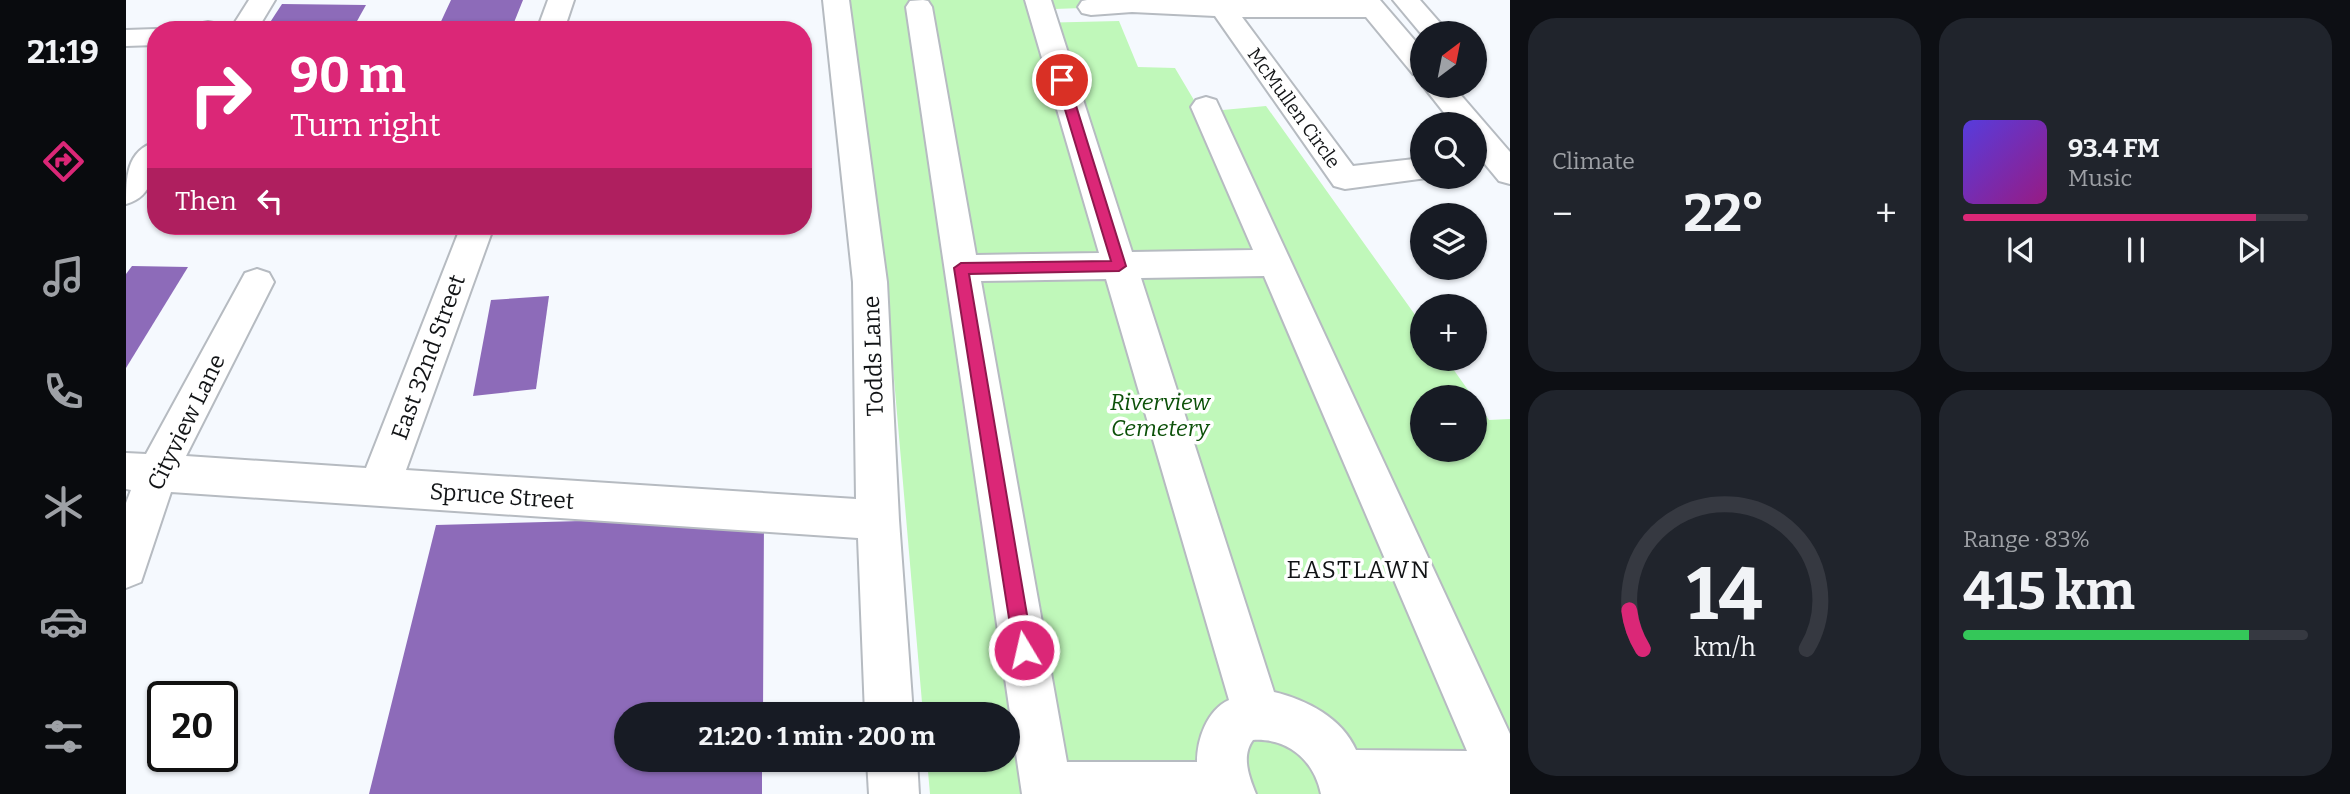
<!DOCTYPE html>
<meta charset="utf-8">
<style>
body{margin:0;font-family:Bitter,serif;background:#20242c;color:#f1f3f6;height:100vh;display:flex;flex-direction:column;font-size:26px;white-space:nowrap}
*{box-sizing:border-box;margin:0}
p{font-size:23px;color:#9ea1a6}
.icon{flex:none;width:38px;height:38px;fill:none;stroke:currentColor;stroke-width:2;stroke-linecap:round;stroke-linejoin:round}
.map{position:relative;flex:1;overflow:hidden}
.side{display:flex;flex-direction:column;gap:18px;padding:18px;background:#0d0f14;width:840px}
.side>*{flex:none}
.guide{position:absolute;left:21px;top:21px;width:665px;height:214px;border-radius:28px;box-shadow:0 2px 5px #0004;background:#db2777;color:#fff;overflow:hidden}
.needle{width:46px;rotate:32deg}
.fabs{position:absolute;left:1284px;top:21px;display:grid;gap:14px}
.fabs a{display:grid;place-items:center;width:77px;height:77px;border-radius:50%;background:#171b24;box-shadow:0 2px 5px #0004;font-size:35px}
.speed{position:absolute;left:21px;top:681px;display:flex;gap:14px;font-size:35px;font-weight:700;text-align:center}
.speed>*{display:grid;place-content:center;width:91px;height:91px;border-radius:50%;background:#171b24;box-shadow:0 2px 5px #0004;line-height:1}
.speed .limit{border:4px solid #111;border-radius:10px;background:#fff;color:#111}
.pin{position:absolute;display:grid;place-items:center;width:60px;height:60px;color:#fff;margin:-30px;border:4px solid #fff;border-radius:50%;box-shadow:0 2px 7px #0007}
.me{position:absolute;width:77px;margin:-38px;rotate:351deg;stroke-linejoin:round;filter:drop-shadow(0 0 5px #0008)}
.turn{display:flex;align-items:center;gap:24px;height:147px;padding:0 28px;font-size:32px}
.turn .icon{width:91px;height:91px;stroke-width:2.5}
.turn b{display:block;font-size:49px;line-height:60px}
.then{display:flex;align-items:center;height:66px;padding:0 28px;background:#0003;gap:14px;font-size:26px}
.big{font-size:52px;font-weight:700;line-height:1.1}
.side .tile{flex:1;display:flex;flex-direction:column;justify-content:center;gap:10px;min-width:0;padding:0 24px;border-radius:28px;background:#20242c}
.side .dial{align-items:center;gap:0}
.dial svg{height:182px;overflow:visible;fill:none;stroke:#363941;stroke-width:7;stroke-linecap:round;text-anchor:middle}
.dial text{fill:#f1f3f6;stroke:none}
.song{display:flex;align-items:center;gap:21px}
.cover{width:84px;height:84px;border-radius:10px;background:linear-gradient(135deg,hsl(250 70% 55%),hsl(310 70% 35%))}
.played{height:7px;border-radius:4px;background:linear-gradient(90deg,#db2777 85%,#363941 85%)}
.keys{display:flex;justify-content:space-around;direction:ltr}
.heat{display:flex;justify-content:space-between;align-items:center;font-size:38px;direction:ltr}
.charge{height:10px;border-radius:5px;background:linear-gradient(90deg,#34c759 83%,#363941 0)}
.side .tiles{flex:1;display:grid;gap:18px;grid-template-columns:repeat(2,1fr)}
.trip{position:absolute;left:488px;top:702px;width:406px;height:70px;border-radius:35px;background:#171b24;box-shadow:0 2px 5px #0004;font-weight:700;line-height:70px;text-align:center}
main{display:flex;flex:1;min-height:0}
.tabs{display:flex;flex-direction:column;width:126px;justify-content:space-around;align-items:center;background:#090b0e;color:#9ea1a6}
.tabs .icon{width:49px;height:49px}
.tabs .selected{color:#db2777}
.tabs b{font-size:32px;color:#f1f3f6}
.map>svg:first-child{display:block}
.green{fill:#c0f8ba}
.building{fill:#8d6bb9}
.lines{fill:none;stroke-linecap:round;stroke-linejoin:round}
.minor-casing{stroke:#b6bbc1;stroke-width:4}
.minor{fill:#fff;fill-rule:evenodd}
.route{fill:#db2777;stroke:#8e194d;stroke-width:2}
.labels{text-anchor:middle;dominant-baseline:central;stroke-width:7;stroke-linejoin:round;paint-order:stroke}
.far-street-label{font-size:19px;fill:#121416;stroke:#fff}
.street-label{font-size:23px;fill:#121416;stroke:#fff}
.park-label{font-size:23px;font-style:italic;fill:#0c5109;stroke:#fff}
.neighbourhood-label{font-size:24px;letter-spacing:2px;fill:#121416;stroke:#fff}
</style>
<main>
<nav class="tabs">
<b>21:19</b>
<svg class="icon selected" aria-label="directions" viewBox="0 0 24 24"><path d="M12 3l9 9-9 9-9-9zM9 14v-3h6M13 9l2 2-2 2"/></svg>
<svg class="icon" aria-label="music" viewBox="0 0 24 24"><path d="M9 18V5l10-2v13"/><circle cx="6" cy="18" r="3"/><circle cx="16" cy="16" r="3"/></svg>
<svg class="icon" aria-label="phone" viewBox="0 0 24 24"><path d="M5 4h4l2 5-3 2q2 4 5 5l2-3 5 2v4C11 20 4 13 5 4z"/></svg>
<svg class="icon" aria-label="climate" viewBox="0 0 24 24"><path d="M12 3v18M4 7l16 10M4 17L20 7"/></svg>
<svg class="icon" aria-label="car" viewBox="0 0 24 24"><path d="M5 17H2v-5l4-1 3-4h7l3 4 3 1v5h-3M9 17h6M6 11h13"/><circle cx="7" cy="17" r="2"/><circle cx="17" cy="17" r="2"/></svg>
<svg class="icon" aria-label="filters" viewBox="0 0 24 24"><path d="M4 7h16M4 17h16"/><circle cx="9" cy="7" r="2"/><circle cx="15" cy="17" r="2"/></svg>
</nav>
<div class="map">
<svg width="1384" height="794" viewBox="0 0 1384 794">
<rect width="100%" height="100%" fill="#f5f9fe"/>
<path class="green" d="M722 0H954L956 8 901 10 908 23 993 21 1012 67 1049 68 1075 112 1140 106 1297 326V359H1320L1347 397H1297V450H1349V400L1363 420 1384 419V794H804L801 760H882V714H797L765 344Z"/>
<g class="building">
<path d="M325 0H397L385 30H311Z"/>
<path d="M156 4 240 5 226 30H139Z"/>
<path d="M6 266 62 267 0 368V274Z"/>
<path d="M423 296 410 389 347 396 365 300Z"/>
<path d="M638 516 637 714H500V760H636V794H243L310 525Z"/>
</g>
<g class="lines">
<g class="minor-casing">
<g id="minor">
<path d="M123 0H149L131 30H104Z"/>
<path d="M422 0H448L438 30H411Z"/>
<path d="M697 0H723L761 282 773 520 787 714H739L732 538 45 492 15 582 0 588V503L5 490 0 489V453L20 454 119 273 131 269 143 273 148 282 60 456 240 468 335 226H368L280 470 730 499 727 282Z"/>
<path d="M797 0 802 1 806 7 850 255 973 253 899 0H925L1006 252 1127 250 1065 107 1070 100 1080 97 1090 100 1384 734V794H1195C1188 760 1162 738 1127 740 1115 756 1123 777 1130 794H896L780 7 784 1ZM1138 276 1341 751 1230 750C1216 718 1181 700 1148 692L1015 278ZM980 279 1103 700C1081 710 1071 739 1071 762H941L855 281Z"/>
<path d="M961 0H1254L1297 50V77L1287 74 1240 17H1116L1227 166 1297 158V177H1308L1219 189 1208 186 1089 16 1006 12 965 15 956 13 952 7 956 1Z"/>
<path d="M1267 0H1294L1323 33H1297V36Z"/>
<path d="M82 22 93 24 96 30H69L72 24Z"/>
<path d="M30 29 34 30H30V45L0 46V30Z"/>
<path d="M1297 86H1327L1384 152V184L1373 181 1349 152V124H1327Z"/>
<path d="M30 142C30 167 29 196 0 204 0 179 0 150 30 142Z"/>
<path d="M741 760H791L793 794H743Z"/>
</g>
</g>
<use href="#minor" class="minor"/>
</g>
<path class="route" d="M936 76 942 80 1000 266 993 271 843 274 907 650 904 657 898 660 891 657 888 650 828 268 835 263 985 261 930 80Z"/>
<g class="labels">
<g class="far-street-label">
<text transform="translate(1168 108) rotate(54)">McMullen Circle</text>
</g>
<g class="street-label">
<text transform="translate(747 356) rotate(-92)">Todds Lane</text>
<text transform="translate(302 357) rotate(-70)">East 32nd Street</text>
<text transform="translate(60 422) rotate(-64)">Cityview Lane</text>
<text transform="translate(376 496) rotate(4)">Spruce Street</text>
</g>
<g class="park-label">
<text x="1034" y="402">Riverview<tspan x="1034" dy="26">Cemetery</tspan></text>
</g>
<g class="neighbourhood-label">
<text x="1233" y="570">EASTLAWN</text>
</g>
</g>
</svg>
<div class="fabs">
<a><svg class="needle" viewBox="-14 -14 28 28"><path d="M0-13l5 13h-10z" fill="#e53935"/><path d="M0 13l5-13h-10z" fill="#9ea1a6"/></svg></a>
<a><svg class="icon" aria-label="search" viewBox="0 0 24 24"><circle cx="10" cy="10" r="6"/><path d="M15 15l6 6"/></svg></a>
<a><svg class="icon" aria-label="layers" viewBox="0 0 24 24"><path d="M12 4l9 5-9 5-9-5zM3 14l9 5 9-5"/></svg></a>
<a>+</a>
<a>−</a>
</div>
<div class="speed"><div class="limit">20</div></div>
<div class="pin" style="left:936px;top:80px;background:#d93025"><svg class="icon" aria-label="arrive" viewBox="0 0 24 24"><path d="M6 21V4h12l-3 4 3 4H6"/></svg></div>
<svg class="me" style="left:898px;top:650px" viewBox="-20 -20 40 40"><circle r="17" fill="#db2777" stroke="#fff" stroke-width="3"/><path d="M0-11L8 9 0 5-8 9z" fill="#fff"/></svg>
<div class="trip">21:20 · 1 min · 200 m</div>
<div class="guide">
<div class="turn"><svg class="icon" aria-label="right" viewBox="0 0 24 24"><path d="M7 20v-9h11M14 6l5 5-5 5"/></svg><div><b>90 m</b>Turn right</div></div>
<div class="then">Then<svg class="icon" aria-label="left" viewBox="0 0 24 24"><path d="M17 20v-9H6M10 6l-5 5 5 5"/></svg></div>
</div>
</div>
<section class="side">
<div class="tiles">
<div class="tile"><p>Climate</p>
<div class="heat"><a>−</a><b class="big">22°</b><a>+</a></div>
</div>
<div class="tile">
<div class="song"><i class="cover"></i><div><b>93.4 FM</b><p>Music</p></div></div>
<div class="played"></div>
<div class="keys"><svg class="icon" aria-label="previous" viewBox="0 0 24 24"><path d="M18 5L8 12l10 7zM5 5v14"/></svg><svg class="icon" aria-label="pause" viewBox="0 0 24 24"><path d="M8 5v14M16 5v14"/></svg><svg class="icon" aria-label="next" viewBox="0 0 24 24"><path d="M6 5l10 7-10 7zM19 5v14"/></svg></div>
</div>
<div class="tile dial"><svg viewBox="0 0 100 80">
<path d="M14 69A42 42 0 1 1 86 69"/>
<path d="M14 69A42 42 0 0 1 8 52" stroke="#db2777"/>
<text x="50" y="56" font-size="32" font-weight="700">14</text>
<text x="50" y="72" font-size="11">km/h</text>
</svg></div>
<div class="tile"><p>Range · 83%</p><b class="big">415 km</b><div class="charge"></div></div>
</div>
</section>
</main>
